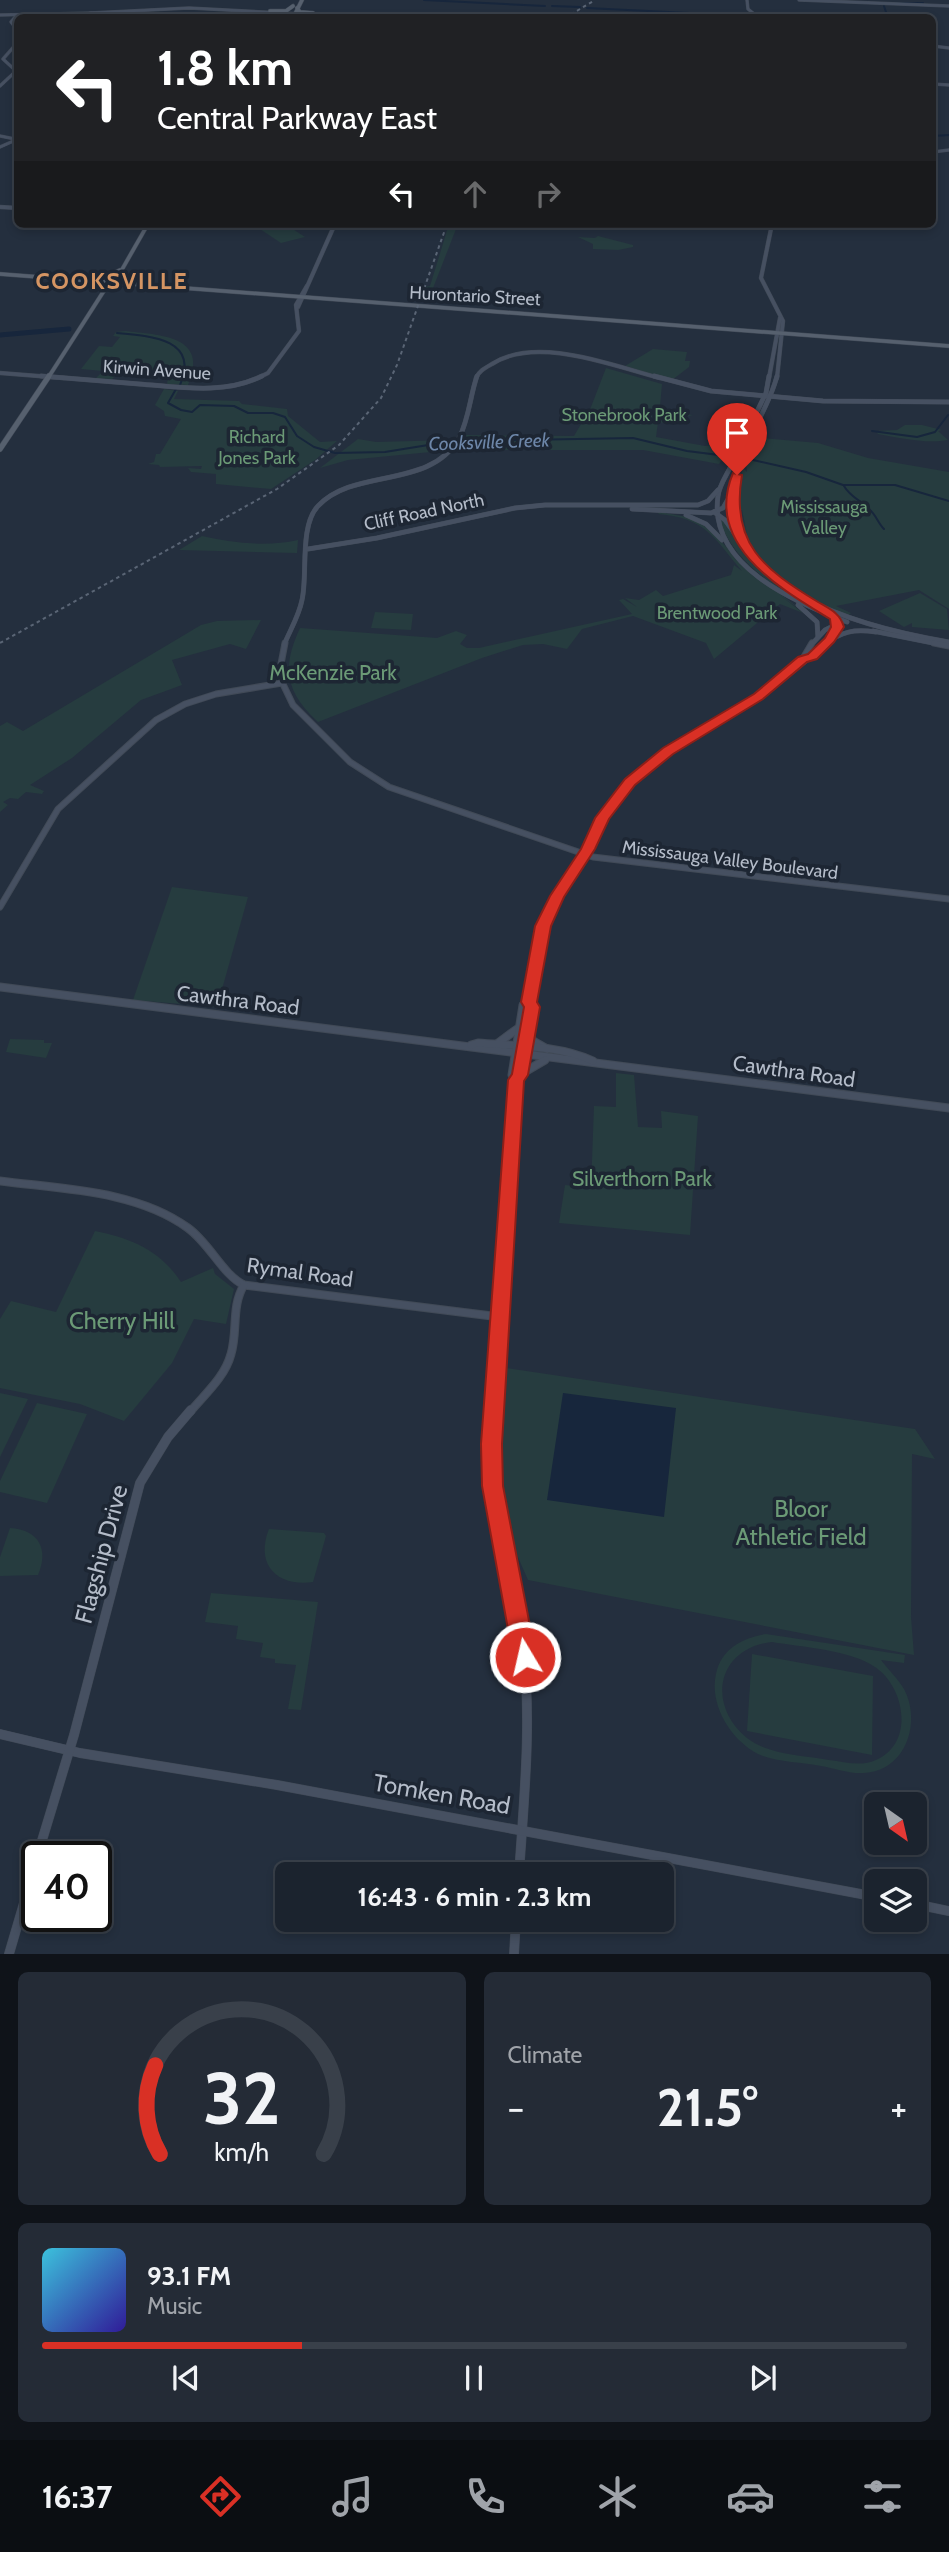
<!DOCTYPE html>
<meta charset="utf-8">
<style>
body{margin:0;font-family:Cabin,sans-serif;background:#242b36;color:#f1f3f6;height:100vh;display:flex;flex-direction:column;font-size:26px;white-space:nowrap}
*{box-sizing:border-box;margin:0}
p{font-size:23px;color:#a0a4aa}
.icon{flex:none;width:38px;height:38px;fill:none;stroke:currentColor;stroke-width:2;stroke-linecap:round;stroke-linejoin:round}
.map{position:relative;height:1954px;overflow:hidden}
.drawer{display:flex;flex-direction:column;gap:18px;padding:18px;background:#0f1319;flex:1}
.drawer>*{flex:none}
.banner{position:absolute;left:14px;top:14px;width:922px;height:214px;border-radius:10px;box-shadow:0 4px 10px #0003,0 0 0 2px #39404a;background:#202124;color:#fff;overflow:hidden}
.needle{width:46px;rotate:146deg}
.buttons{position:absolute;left:864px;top:1792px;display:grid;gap:14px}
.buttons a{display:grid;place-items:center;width:63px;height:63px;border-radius:10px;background:#1b232e;box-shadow:0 4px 10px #0003,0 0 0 2px #39404a;font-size:35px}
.speed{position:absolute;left:21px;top:1841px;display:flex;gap:14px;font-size:35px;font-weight:700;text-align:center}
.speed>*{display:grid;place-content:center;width:91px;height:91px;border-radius:50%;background:#1b232e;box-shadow:0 4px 10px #0003,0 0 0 2px #39404a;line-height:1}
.speed .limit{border:4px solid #111;border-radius:10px;background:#fff;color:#111}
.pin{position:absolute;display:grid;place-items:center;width:60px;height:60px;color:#fff;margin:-72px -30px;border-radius:50% 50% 50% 0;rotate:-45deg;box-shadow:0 0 7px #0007}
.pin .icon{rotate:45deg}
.me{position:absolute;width:77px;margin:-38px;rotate:351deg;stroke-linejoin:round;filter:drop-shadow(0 0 5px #0008)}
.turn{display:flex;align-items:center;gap:24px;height:147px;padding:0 28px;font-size:32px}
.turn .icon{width:91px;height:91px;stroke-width:2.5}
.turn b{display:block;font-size:49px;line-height:60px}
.lanes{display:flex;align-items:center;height:66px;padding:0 28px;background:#0003;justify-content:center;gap:35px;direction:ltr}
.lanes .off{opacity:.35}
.big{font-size:52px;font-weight:700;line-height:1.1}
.drawer .card{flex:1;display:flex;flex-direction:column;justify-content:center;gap:10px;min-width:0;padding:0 24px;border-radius:10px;background:#242b36}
.drawer .dial{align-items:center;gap:0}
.dial svg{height:182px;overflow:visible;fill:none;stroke:#39404a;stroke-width:7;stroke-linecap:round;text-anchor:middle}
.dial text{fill:#f1f3f6;stroke:none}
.song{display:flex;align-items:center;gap:21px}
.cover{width:84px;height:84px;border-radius:10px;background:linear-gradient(135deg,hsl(190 70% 55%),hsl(250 70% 35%))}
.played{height:7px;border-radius:4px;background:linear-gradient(90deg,#d93025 30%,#39404a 30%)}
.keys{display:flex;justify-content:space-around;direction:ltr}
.heat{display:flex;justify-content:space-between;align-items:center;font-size:38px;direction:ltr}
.drawer .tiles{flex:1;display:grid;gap:18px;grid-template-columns:1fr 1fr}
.card:last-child{grid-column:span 2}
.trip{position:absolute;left:275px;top:1862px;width:399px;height:70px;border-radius:10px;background:#1b232e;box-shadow:0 4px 10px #0003,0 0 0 2px #39404a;font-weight:700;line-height:70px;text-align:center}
.tabs{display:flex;height:112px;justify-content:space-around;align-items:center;background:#0b0e12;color:#a0a4aa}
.tabs .icon{width:49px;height:49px}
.tabs .active{color:#d93025}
.tabs b{font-size:32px;color:#f1f3f6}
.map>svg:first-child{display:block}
.green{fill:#263c3f;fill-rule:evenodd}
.water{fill:#17263c}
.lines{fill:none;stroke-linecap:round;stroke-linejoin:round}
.stream{stroke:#17263c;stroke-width:2}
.river{stroke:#17263c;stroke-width:5}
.secondary-far5-casing{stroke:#414a57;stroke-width:3.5}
.secondary-far4-casing{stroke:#414a57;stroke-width:4.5}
.secondary-far3-casing{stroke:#414a57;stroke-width:5}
.secondary-far2-casing{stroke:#414a57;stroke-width:7}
.secondary-far1-casing{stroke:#414a57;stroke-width:9}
.secondary-casing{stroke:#414a57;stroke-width:10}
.primary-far1-casing{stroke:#414a57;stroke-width:4.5}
.primary-casing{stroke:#414a57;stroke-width:6}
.secondary-far5{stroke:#465061;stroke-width:2.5}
.secondary-far4{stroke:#465061;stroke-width:3.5}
.secondary-far3{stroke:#465061;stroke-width:4.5}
.secondary-far2{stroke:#465061;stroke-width:5}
.secondary-far1{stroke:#465061;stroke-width:7}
.secondary{stroke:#465061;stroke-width:9}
.primary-far1{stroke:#56606e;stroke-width:3.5}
.primary{stroke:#56606e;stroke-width:5}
.rail{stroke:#5a6575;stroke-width:2;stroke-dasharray:3.5 3.5;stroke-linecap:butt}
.route{fill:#d93025;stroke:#8d1f18;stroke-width:2}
.labels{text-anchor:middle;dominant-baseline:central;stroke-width:7;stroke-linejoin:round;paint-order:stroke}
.far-street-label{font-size:18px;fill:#b4bcc9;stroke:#1d2633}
.far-park-label{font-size:18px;fill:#6b9a76;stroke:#1d2633}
.far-water-label{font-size:19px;font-style:italic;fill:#6d86a8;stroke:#1d2633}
.park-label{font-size:21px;fill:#6b9a76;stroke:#1d2633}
.street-label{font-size:21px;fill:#b4bcc9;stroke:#1d2633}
.far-district-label{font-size:23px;font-weight:bold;letter-spacing:2px;fill:#d59563;stroke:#1d2633}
.near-park-label{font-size:24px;fill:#6b9a76;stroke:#1d2633}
.near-street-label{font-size:24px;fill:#b4bcc9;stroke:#1d2633}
</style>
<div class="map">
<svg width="949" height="1954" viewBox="0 0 949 1954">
<rect width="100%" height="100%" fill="#242f3e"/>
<g class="green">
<path d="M285 224 305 237 281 243 260 229Z"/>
<path d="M449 224H455L453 229H456L428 301H421L425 287 430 286Z"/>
<path d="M598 236 633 245V247L618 250 593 249V244L578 237 595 238Z"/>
<path d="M125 331C159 335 210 335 188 385L167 384 168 376 119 372 112 379 96 378 103 371 81 369 99 346 112 347 120 337 113 336 116 332Z"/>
<path d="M653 349 687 352 685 361H690L689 367 672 380 625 366Z"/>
<path d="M606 368 662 384 660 407 672 413 693 415 664 423 658 422 656 437 705 446 733 443 719 464 643 450H457L465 435 574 436 591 407Z"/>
<path d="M164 389 178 391 174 399 239 401 242 404 287 409 288 416 320 442 337 441 315 460 271 489 216 484V474L191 472 188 468 201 469 202 466 160 467 159 465 148 464 154 462 156 454H160L181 419 165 416 164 411 155 405Z"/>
<path d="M905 425H922L942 430 938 431 948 440C926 444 900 438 878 434L876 431 897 430Z"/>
<path d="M761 438 818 443 868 458 949 472V609L919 590 836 606 851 613 848 616C795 592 750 573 736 511L741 512 747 534 742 510H736V495L743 468 747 472 746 464 751 456V449H755Z"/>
<path d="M358 439 376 442 451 440 441 451 348 460 320 468Z"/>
<path d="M660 512 687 517 709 528 743 565 805 613 781 596 803 613 780 604 714 659 706 643 633 616 582 629 567 649 543 644 523 645 482 658 318 722C286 692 281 669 300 628L437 638 456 631 467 635 460 644 467 648H479L632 614 619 600 623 599 637 607 625 598 639 600 656 590 663 596 731 575 734 565 742 571C713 537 706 518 658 514Z"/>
<path d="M719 518C735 529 742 551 756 565 774 584 797 596 819 609 778 591 732 562 719 518Z"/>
<path d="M202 536C233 543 267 547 298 540L297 553 179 550Z"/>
<path d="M920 593 947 609 949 630 912 627V623L904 627 879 611Z"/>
<path d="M375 612 413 614 411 630 371 628Z"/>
<path d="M261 620 246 649 230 644 172 660 182 685 141 700 72 758 30 785 44 791 42 794 26 792 18 799 10 798 3 802 8 805 0 812V726L7 722 23 731 201 625 217 621Z"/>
<path d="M172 887 248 897 217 1007 133 1000Z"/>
<path d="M10 1039 44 1040V1043H52L46 1058 6 1052Z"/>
<path d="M616 1073 634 1075 638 1127 662 1128 661 1111 698 1116 690 1235 559 1223 565 1185 591 1188 594 1106 616 1107Z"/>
<path d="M95 1231C130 1238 160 1250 181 1282L213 1268 215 1274 234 1289 226 1324 194 1319 172 1363 124 1421 80 1404 0 1388V1319L11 1301 56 1312Z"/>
<path d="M507 1368 915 1429 935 1459 912 1454 911 1617 914 1655 528 1580 507 1532 496 1463Z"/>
<path d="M0 1393 28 1399 0 1457Z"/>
<path d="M37 1403 87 1414 47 1503 0 1492V1481Z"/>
<path d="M10 1528C39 1530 49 1549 38 1575L0 1576V1557Z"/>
<path d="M269 1529 324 1533 326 1536 313 1582C276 1587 255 1564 269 1529Z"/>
<path d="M211 1593 318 1602 301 1710 288 1709 296 1665 275 1663V1659L260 1657 263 1643 236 1639 238 1626 205 1622Z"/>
<path d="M766 1634 905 1655 904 1663 881 1660C888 1669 898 1679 904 1689 922 1723 905 1772 863 1773 849 1774 834 1768 821 1766 802 1762 775 1762 758 1754 731 1740 709 1705 716 1674 721 1649 743 1638 766 1634ZM772 1642C802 1647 851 1650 875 1667 905 1687 915 1743 876 1760 861 1767 845 1762 829 1760 804 1755 768 1755 747 1738 706 1705 717 1648 772 1642Z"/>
<path d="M752 1654 873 1676 872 1755 747 1731Z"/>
</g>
<path class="water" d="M563 1393 676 1408 664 1517 547 1500Z"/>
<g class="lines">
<g class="stream">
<path d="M424 0 545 6"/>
<path d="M892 3H923"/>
<path d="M552 6 580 7"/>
<path d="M884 6 888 18"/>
<path d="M587 8 750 16"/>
<path d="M933 136 949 135"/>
<path d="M117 333C151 336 200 339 180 385"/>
<path d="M176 389 168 403 181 410 192 412 200 405 234 406 248 413H273L285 417 297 436 314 447 335 453 385 452 453 441"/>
<path d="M872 431 917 437 935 432 948 415"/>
<path d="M459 441 633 438 687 451 735 457"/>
<path d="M744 458 806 472 843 485H895L949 501"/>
<path d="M844 486C851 498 861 500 870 510 876 515 878 523 884 529"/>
</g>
<path class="river" d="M0 335 69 329"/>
<g class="secondary-far5-casing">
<g id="secondary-far5">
<path d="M747 0 748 9 759 18"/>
<path d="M799 0 949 6"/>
<path d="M90 13 189 8 380 18"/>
<path d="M0 15 94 13"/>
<path d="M17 15 11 22 18 31"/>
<path d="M933 46 949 48"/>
<path d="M933 84 949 85"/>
<path d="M0 86 16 71 3 59 18 42"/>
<path d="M0 136 15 139"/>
<path d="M0 147 18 139"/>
<path d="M933 152 949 150"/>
</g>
</g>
<g class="secondary-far4-casing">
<g id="secondary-far4">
<path d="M0 207 18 208"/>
<path d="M772 224 761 278 783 321 777 378"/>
<path d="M298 307 335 224"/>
<path d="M0 373 64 378"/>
<path d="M258 378 268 373 299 331 296 305 307 286"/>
<path d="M476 378C479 371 485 368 492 364 537 335 613 366 660 378"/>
<path d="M769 378 780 318"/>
</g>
</g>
<g class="secondary-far3-casing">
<g id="secondary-far3">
<path d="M41 376C74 379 106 381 139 384 180 387 224 395 262 376"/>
<path d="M654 376 711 391 823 401 949 402"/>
<path d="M769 376 766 393C754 417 743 442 731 466 726 476 719 486 718 496 708 565 794 602 847 622"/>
<path d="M777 376C768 412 741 443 735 480 717 592 866 628 949 642"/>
<path d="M632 509 711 513 723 508 731 494"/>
<path d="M714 512 725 520 735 534"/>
<path d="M686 515 706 524 722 540"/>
<path d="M308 549 377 538 515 508 545 505H698L708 501 718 490"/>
<path d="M798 605 817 622 818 637"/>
<path d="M873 631 943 645"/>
<path d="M284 645C290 630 299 616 302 600 308 575 299 526 318 506 355 467 430 490 459 438 469 419 470 396 477 376"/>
<path d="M811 645 825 630 843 621"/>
<path d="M824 645C842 631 854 629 876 632"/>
</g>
</g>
<g class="secondary-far2-casing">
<g id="secondary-far2">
<path d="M285 643 280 669 282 682 293 705 350 762 389 787 593 857 949 899"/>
<path d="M934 643 949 646"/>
<path d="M802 660 812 643"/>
<path d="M0 907 58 809 156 720 185 704 216 694 282 683"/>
<path d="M532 983 543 926 550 910 616 797 656 759 759 697 827 643"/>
</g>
</g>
<g class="secondary-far1-casing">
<g id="secondary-far1">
<path d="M0 987 949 1108"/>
<path d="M528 1031 533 1041 547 1049"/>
<path d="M498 1043 517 1029"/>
<path d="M471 1045 478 1043C515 1046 559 1045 593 1061"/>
<path d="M521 1074 545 1060"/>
<path d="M516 1080 520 1075 532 1007 529 1002 533 981"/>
<path d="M0 1181C61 1189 136 1190 188 1228 210 1244 223 1275 244 1285L500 1317"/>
<path d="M190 1412C205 1394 225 1377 231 1354 238 1331 231 1306 244 1285"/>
<path d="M493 1412 516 1080 512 1075 523 1005 529 1002"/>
</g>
</g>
<g class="secondary-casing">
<g id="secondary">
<path d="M493 1410C488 1491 514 1566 523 1646 532 1722 524 1798 519 1874"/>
<path d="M0 1734 80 1753 277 1785 877 1897"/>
<path d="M37 1857 74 1735 140 1483 168 1437 191 1410"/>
<path d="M915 1904 949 1911"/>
<path d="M9 1954 37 1859"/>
<path d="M514 1954 516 1920"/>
</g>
</g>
<g class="primary-far1-casing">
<g id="primary-far1">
<path d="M297 8 300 12 313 13"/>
<path d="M270 11H286L293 6"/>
<path d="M293 18 302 0"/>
<path d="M120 273 148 224"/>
<path d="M0 274 949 346"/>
<path d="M48 378 116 272 120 270"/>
</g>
</g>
<g class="primary-casing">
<path id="primary" d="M0 449 49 376"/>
</g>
<use href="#secondary-far5" class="secondary-far5"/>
<use href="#secondary-far4" class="secondary-far4"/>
<use href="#secondary-far3" class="secondary-far3"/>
<use href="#secondary-far2" class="secondary-far2"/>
<use href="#secondary-far1" class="secondary-far1"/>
<use href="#secondary" class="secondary"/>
<use href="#primary-far1" class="primary-far1"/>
<use href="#primary" class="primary"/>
<g class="rail">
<path d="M565 18 595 0"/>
<path d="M0 643 277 489 339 445 381 398 397 365 447 224"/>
</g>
</g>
<path class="route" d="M733 473 742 475C730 544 764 569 818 602 830 609 840 613 844 627L834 642 817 659 807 662 763 699 673 754 635 785 609 819 595 849 564 897 551 926 537 1002 540 1007 528 1075 524 1081 502 1444 503 1486 536 1657 533 1665 525 1668 517 1665 513 1657 482 1486 481 1444 508 1080 512 1074 524 1007 521 1002 535 926 550 896 581 849 595 818 625 779 663 748 754 694 798 657 808 654 825 638 831 627 830 619C779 588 703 544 733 473Z"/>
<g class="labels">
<g class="far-street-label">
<text transform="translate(475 296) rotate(3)">Hurontario Street</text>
<text transform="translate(157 370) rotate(4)">Kirwin Avenue</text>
<text transform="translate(424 512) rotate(-12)">Cliff Road North</text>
<text transform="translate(730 860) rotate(7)">Mississauga Valley Boulevard</text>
</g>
<g class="far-park-label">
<text x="624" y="415">Stonebrook Park</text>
<text x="257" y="437">Richard<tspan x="257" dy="21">Jones Park</tspan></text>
<text x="824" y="507">Mississauga<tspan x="824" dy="21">Valley</tspan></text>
<text x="717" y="613">Brentwood Park</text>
</g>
<g class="far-water-label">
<text transform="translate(489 442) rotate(-2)">Cooksville Creek</text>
</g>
<g class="park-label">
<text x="333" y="672">McKenzie Park</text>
<text x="642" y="1178">Silverthorn Park</text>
</g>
<g class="street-label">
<text transform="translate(238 1000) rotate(7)">Cawthra Road</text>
<text transform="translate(794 1071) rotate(8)">Cawthra Road</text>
<text transform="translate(300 1272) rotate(8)">Rymal Road</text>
</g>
<g class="far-district-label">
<text x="112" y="281">COOKSVILLE</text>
</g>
<g class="near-park-label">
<text x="122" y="1320">Cherry Hill</text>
<text x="801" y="1508">Bloor<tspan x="801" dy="28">Athletic Field</tspan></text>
</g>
<g class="near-street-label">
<text transform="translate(101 1554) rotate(-75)">Flagship Drive</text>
<text transform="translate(442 1794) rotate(10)">Tomken Road</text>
</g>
</g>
</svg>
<div class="buttons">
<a><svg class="needle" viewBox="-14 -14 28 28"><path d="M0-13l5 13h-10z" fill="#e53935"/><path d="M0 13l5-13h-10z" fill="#a0a4aa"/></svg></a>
<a><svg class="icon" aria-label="layers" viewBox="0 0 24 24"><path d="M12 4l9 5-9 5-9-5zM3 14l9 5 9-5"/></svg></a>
</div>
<div class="speed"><div class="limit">40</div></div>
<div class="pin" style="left:737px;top:475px;background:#d93025"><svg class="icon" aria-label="arrive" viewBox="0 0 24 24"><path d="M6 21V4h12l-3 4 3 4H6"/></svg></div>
<svg class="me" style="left:525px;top:1657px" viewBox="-20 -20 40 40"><circle r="17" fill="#d93025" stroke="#fff" stroke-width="3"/><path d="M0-11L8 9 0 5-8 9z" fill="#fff"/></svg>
<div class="trip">16:43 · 6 min · 2.3 km</div>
<div class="banner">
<div class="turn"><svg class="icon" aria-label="left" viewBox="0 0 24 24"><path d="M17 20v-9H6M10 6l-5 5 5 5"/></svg><div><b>1.8 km</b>Central Parkway East</div></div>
<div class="lanes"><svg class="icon" aria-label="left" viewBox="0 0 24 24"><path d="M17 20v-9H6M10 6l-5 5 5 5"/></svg><svg class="icon off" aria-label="ahead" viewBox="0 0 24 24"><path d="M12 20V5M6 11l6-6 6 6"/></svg><svg class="icon off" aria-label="right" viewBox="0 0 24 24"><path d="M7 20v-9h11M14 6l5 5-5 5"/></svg></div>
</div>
</div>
<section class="drawer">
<div class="tiles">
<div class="card dial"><svg viewBox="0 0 100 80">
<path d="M14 69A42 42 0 1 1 86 69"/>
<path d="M14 69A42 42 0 0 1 12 30" stroke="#d93025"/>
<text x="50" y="56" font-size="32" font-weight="700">32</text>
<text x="50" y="72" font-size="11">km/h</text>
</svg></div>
<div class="card"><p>Climate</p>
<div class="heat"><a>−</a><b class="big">21.5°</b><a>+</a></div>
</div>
<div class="card">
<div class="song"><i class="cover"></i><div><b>93.1 FM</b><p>Music</p></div></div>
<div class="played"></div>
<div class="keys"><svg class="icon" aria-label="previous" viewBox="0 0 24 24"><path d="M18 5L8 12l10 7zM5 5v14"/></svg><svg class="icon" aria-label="pause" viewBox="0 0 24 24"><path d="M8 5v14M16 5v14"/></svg><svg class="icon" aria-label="next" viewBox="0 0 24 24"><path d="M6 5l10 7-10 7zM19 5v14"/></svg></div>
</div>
</div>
</section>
<nav class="tabs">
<b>16:37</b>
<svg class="icon active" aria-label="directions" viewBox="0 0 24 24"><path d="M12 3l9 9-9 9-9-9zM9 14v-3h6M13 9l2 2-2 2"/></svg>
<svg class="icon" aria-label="music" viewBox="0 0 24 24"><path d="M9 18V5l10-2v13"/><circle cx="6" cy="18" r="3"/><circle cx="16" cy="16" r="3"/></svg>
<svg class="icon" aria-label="phone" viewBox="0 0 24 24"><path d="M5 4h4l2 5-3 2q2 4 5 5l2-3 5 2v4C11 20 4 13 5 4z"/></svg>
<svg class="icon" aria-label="climate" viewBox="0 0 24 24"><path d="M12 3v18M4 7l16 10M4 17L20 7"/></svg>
<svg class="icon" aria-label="car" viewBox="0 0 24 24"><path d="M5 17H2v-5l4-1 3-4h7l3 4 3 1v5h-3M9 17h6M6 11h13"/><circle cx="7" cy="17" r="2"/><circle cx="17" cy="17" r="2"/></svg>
<svg class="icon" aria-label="filters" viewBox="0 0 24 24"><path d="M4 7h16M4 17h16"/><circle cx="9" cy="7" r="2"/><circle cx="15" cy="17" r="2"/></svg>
</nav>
